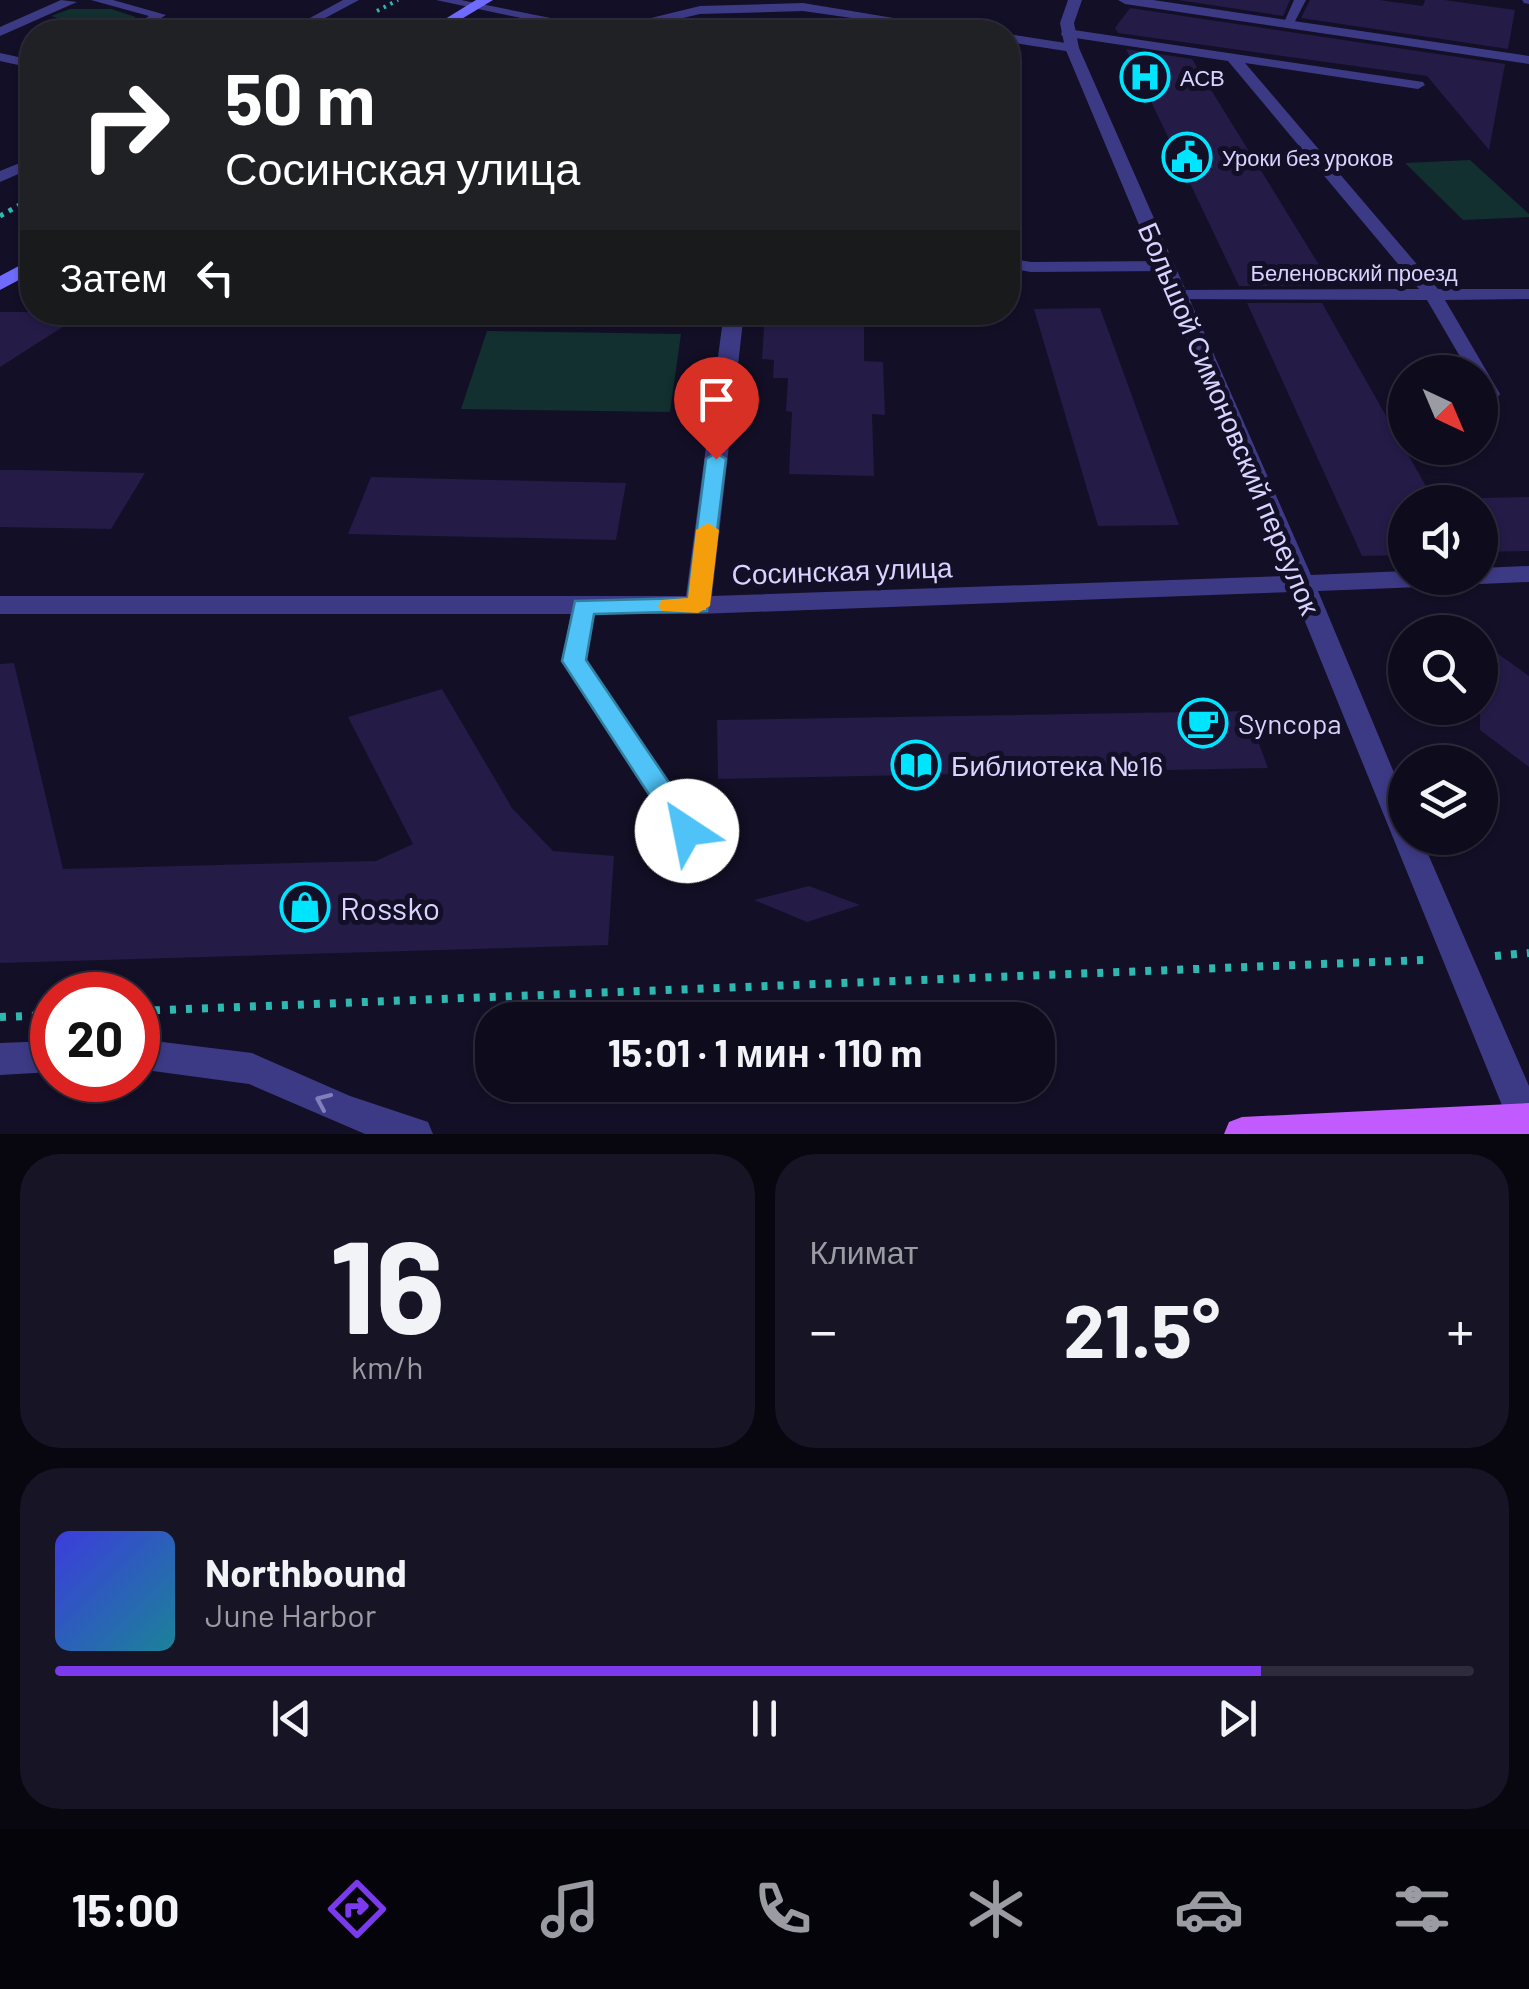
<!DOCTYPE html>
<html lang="ru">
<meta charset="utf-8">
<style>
body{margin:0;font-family:Barlow,sans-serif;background:#171425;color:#f1f3f6;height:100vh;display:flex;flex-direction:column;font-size:38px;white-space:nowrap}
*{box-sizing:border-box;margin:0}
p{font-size:32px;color:#9b9ba3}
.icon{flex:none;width:55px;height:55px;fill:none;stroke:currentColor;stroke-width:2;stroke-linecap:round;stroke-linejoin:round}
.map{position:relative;height:1134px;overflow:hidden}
.panel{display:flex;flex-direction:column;gap:20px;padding:20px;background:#08060f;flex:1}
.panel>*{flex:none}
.guide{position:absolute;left:20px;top:20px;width:1000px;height:305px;border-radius:40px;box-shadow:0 2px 8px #0004,0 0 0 2px #2e2b3b;background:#202124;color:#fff;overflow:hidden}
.needle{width:65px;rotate:136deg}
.fabs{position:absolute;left:1388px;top:355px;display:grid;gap:20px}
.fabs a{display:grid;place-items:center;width:110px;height:110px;border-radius:50%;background:#0e0b1c;box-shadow:0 2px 8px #0004,0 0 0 2px #2e2b3b;font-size:50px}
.speed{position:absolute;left:30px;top:972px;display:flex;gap:20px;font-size:50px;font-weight:700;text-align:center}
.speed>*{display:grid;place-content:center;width:130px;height:130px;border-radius:50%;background:#0e0b1c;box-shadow:0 2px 8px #0004,0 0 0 2px #2e2b3b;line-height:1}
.speed .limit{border:15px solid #d22;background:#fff;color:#111}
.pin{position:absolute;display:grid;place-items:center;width:85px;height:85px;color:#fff;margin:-102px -42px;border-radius:50% 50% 50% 0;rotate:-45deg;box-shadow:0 0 10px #0007}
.pin .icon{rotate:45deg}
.me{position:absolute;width:110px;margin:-55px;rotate:326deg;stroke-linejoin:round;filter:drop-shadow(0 0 8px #0008)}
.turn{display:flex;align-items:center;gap:35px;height:210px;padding:0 40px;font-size:45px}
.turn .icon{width:130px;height:130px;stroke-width:2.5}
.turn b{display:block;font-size:70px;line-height:85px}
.then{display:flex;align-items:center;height:95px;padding:0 40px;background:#0003;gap:20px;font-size:38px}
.big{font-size:75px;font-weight:700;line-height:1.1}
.panel .widget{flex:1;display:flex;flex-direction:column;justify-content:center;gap:15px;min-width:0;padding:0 35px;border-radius:40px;background:#171425}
.panel .dial{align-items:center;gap:0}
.dial b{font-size:130px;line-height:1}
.song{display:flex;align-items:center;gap:30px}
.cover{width:120px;height:120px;border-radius:15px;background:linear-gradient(135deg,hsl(240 70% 55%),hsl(190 70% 35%))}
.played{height:10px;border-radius:5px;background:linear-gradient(90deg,#7c3aed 85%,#2e2b3b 85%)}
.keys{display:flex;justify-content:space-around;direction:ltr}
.heat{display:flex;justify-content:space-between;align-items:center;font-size:55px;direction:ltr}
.panel .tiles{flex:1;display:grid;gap:20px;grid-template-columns:1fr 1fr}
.widget:last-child{grid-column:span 2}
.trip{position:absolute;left:475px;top:1002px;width:580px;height:100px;border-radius:40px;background:#0e0b1c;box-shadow:0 2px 8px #0004,0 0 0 2px #2e2b3b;font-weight:700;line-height:100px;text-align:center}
.menu{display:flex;height:160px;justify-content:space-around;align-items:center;background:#06040b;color:#9b9ba3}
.menu .icon{width:70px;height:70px}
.menu .on{color:#7c3aed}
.menu b{font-size:45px;color:#f1f3f6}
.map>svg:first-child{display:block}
.green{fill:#12302f}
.building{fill:#241b47}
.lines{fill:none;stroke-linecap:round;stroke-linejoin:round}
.path-far2{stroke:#2fb8b0;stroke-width:4;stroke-dasharray:2.5 5;stroke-linecap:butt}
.path-far1{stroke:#2fb8b0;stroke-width:5;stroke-dasharray:4 6;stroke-linecap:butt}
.path{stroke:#2fb8b0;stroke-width:8;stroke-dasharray:6 10;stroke-linecap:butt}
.lane{fill:#3d3a85;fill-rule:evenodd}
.street{fill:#3d3a85;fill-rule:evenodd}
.secondary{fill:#6f6bff;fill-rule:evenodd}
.primary{fill:#c25bff;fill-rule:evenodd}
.oneway{stroke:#837fbc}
.route{fill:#4fc3f7;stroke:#337fa1;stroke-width:2.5}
.slow{fill:#f59e0b}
.labels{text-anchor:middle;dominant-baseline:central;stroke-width:10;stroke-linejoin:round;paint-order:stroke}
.far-poi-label{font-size:22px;fill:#d9d4ff;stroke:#130f26;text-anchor:start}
.far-street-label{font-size:22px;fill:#d9d4ff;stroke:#130f26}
.street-label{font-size:28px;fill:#d9d4ff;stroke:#130f26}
.poi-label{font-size:28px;fill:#d9d4ff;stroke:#130f26;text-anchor:start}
.near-poi-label{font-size:32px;fill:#d9d4ff;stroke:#130f26;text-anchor:start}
</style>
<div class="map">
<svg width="1529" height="1134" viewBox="0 0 1529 1134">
<rect width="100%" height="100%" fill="#130f26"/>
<g class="green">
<path d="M70 9H111L136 17 105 32H40L66 21 51 16Z"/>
<path d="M1470 160 1529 214V217L1463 220 1405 163Z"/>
<path d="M487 331 681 334 670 412 461 409Z"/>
</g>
<g class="building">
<path d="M1178 0H1290L1283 16Z"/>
<path d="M1310 0H1379L1423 6 1425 0H1444L1515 10 1508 49 1301 18Z"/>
<path d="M1130 8 1505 64 1489 150 1427 76 1118 33 1115 28Z"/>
<path d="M1126 49 1192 59 1321 268H1301L1312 286H1239Z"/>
<path d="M1247 303H1322L1435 502H1405V555L1362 556Z"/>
<path d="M1100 308 1164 484 1179 525 1098 526 1034 309Z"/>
<path d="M0 312H86L0 367Z"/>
<path d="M765 312H843L844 327H864V361L883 362 885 415 872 414 874 476 789 474 792 412 786 411 788 378H773L774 360 762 359Z"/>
<path d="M0 470H23L145 473 111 529 0 527Z"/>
<path d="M371 477 493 480 626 483 616 540 348 534Z"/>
<path d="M1529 497V551L1480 552V498Z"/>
<path d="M1480 641 1529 676V767L1480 730Z"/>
<path d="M14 663 63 869 376 861 413 844 348 717 442 689 512 808 553 851 614 856 608 945 0 963V664Z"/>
<path d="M1247 711 1268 768 718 779 717 720Z"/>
<path d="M809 886 860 905 807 922 754 900Z"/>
</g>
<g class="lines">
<path class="path-far2" d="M377 11 398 0"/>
<path class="path-far1" d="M0 216 32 198"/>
<g class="path">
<path d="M1495 956 1529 953"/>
<path d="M138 1011 1423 960"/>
<path d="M0 1017 52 1015"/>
</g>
<g class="lane">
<path d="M61 0 77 2 0 36V27Z"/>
<path d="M91 0H113L166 15 139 32H125L149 16Z"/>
<path d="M343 0H359L299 32H284Z"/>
<path d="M436 0H461L606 29 700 6 803 3 978 32H949L803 11 700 14 623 32H587Z"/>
<path d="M1294 0H1306L1292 27H1282Z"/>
<path d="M1522 0H1529V4L1524 3Z"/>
<path d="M1067 29 1423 82 1425 85 1418 89 1245 63 1438 289H1529V299L1445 300 1500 394 1497 398H1483L1480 372H1469L1427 300 1172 299V291L1178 290 1419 289 1228 61 1062 36 1061 33Z"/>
<path d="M1008 34 1072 44 1079 48 1072 52 1008 42Z"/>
<path d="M0 53 32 60V68L0 61Z"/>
<path d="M32 158V168L0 182V171Z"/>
<path d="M1008 258 1031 262 1166 261 1175 266 1166 271 1031 272 1008 268Z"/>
<path d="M584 599 596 607 586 660 697 824 701 831 697 838 687 842 677 838 562 661 572 607Z"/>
</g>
<g class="street">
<path d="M1068 0H1082L1074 23 1079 48 1311 575 1405 571V578H1459L1446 586 1318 591 1405 799V838H1421L1529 1086V1134L1513 1132 1508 1120 1293 592 698 614H0V596H686L724 312H744L712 596 1286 576 1065 48 1060 23Z"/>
<path d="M1118 0H1153L1529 56V64L1125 4Z"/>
<path d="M1529 566V582L1480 584 1468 578H1480V568Z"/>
<path d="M138 1039 252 1053 350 1096 428 1122 433 1134H365L249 1084 138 1069Z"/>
<path d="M52 1041V1072L0 1075V1043Z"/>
</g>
<g class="secondary">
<path d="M476 0H493L440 32H424Z"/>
<path d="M32 259V273L0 290V276Z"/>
</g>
<path class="primary" d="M1529 1103V1134H1224L1229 1122 1242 1117Z"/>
</g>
<defs><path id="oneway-chevron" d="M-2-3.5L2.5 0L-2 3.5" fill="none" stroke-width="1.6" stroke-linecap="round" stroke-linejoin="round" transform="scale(2.5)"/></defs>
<use class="oneway" href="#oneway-chevron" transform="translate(323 1101) rotate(-156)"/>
<path class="route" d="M716 453 726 459 707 611 594 614 586 660 697 824 701 831 697 839 687 842 678 839 562 661 575 601 688 598 706 459Z"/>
<path class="slow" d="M708 523 719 530 710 606 698 613 662 611 658 606 662 600 688 598 696 530Z"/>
<defs>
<g id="hospital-ring" transform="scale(2.5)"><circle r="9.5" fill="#130f26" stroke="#00e5ff" stroke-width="1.5"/><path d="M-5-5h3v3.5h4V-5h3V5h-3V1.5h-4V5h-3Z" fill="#00e5ff"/></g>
<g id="civic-ring" transform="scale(2.5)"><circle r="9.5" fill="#130f26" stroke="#00e5ff" stroke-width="1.5"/><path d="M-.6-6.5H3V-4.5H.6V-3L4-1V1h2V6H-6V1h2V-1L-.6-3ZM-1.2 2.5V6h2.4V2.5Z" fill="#00e5ff"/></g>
<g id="cafe-ring" transform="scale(2.5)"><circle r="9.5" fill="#130f26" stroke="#00e5ff" stroke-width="1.5"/><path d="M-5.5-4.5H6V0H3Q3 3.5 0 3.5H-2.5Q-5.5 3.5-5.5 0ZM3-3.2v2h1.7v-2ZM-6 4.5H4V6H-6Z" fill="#00e5ff"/></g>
<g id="library-ring" transform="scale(2.5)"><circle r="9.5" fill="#130f26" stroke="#00e5ff" stroke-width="1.5"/><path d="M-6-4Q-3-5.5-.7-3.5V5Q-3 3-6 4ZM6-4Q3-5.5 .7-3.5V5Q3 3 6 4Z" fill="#00e5ff"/></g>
<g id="shop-ring" transform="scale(2.5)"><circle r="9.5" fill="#130f26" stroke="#00e5ff" stroke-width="1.5"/><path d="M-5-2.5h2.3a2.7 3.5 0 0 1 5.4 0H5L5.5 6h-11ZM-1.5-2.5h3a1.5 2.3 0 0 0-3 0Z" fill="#00e5ff"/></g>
</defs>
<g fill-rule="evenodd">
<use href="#hospital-ring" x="1145" y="77"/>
<use href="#civic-ring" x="1187" y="157"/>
<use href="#cafe-ring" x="1203" y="723"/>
<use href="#library-ring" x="916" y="765"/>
<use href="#shop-ring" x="305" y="907"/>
</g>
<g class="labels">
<g class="far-poi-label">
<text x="1180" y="77">АСВ</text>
<text x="1222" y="157">Уроки без уроков</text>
</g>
<g class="far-street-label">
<text x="1354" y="272">Беленовский проезд</text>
</g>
<g class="street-label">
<text transform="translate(1230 418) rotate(67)">Большой Симоновский переулок</text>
<text transform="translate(842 570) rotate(-2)">Сосинская улица</text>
</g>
<g class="poi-label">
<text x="1238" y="723">Syncopa</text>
<text x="951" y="765">Библиотека №16</text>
</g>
<g class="near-poi-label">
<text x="340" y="907">Rossko</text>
</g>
</g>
</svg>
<div class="fabs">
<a><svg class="needle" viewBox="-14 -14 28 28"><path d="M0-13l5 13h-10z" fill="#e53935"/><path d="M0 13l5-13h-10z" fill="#9b9ba3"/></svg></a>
<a><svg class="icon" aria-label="sound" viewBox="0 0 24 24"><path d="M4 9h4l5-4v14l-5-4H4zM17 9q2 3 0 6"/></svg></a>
<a><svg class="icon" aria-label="search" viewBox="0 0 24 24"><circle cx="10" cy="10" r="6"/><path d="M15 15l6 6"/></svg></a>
<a><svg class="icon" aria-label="layers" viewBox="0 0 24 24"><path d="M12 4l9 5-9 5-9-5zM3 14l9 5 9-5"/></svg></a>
</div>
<div class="speed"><div class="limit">20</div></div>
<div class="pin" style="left:716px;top:459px;background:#d93025"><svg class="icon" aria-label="arrive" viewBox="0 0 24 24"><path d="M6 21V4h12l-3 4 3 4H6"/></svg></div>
<svg class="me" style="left:687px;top:831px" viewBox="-20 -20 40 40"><circle r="19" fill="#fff"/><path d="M0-13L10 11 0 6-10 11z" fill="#4fc3f7"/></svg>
<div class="trip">15:01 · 1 мин · 110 m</div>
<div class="guide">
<div class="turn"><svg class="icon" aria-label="right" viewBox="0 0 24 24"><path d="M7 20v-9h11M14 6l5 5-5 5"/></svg><div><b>50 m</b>Сосинская улица</div></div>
<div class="then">Затем<svg class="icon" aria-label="left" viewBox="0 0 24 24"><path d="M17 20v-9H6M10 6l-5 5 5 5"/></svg></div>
</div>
</div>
<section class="panel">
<div class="tiles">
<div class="widget dial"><b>16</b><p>km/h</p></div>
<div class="widget"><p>Климат</p>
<div class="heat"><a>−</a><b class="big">21.5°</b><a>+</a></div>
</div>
<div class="widget">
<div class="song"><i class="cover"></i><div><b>Northbound</b><p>June Harbor</p></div></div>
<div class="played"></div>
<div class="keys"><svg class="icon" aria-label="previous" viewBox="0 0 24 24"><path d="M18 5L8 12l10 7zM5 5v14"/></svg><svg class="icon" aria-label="pause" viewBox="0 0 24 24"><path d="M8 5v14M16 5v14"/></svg><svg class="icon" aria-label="next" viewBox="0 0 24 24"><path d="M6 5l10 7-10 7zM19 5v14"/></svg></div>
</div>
</div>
</section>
<nav class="menu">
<b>15:00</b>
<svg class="icon on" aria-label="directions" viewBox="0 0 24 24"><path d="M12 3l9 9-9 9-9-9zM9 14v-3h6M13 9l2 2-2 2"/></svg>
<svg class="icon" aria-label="music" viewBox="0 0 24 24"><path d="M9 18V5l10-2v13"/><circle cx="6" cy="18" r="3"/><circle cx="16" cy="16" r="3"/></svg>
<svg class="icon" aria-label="phone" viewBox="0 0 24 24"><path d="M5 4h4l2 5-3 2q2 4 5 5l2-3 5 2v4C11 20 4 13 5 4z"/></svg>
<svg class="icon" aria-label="climate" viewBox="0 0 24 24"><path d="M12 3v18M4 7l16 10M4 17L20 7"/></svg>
<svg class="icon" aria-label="car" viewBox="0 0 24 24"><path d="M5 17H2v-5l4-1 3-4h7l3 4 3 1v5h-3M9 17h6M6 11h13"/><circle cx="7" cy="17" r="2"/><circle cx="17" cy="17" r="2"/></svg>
<svg class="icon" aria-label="filters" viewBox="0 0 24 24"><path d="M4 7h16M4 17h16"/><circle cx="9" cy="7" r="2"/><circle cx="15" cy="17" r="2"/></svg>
</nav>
